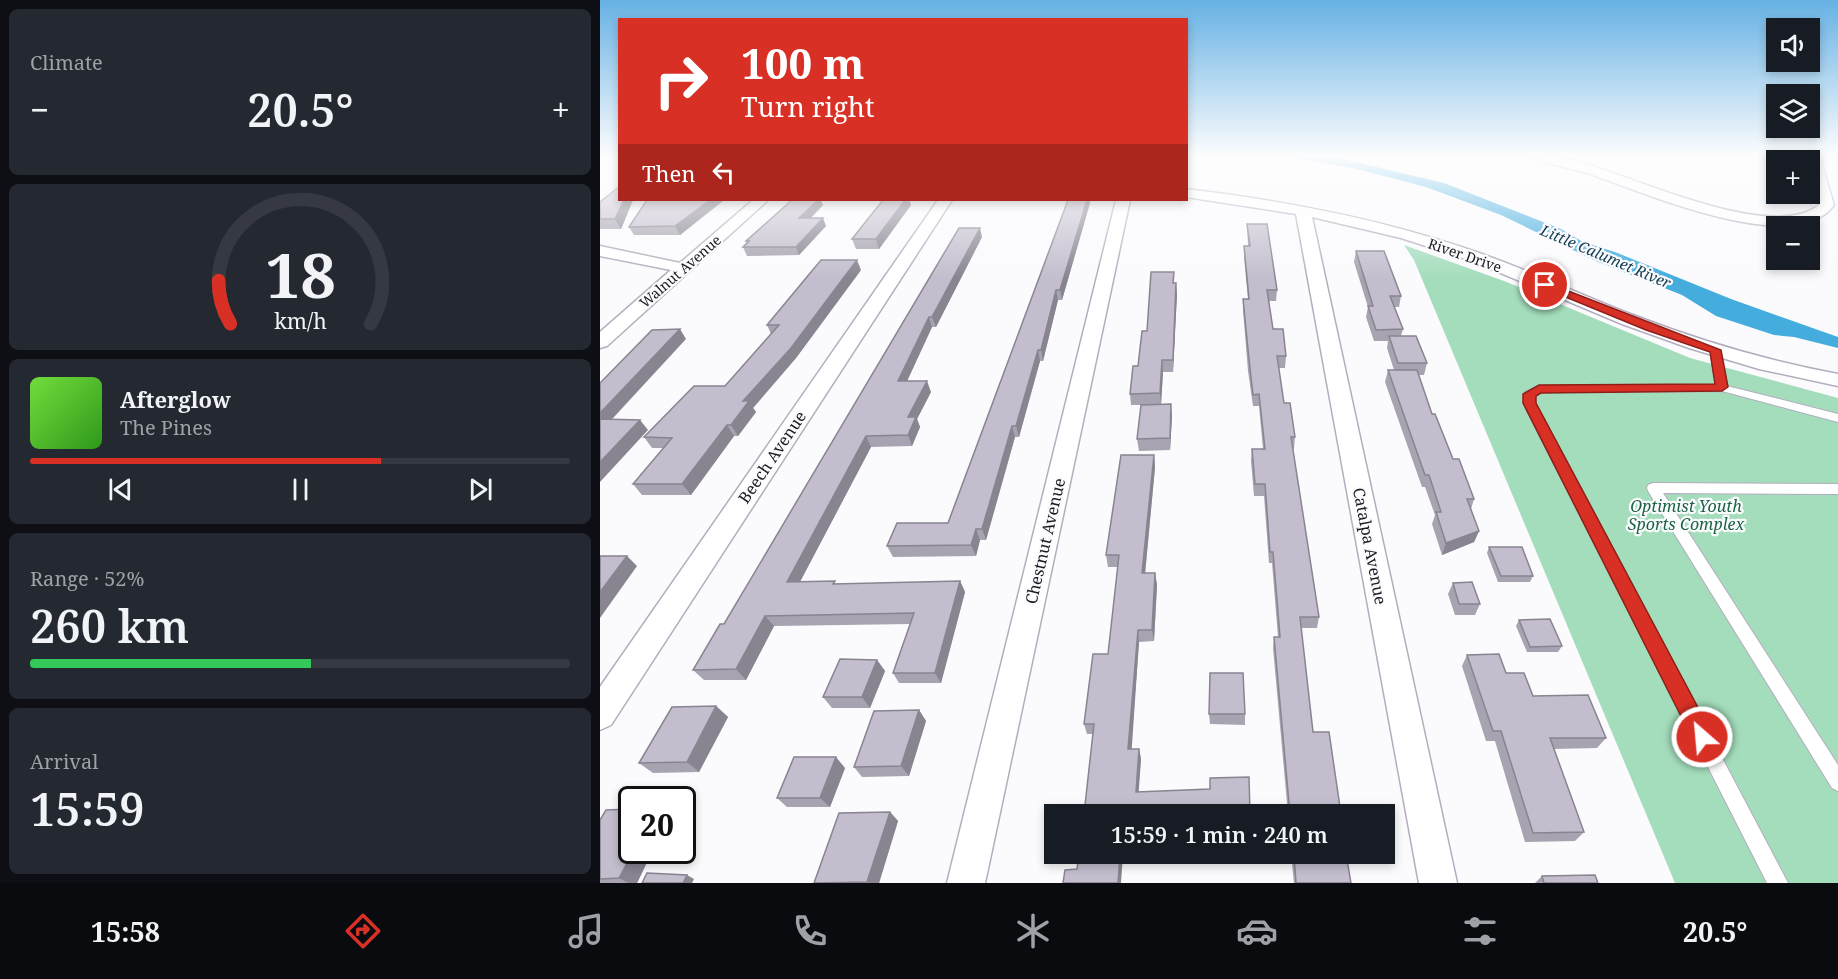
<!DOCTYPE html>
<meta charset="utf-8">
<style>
body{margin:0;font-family:"Noto Serif",serif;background:#242831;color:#f1f3f6;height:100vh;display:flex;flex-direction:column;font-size:22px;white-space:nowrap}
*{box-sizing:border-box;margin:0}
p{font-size:20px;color:#9ea1a6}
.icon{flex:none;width:33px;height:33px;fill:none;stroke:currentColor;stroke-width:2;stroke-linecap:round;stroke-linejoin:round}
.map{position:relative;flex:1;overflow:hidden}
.drawer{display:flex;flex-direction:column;gap:9px;padding:9px;background:#0d0f14;width:600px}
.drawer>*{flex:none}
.top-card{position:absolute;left:18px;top:18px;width:570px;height:183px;border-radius:0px;box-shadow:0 3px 9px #0003;background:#d93025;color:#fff;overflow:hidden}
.fabs{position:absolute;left:1166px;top:18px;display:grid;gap:12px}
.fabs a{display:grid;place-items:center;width:54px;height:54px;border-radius:0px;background:#171b24;box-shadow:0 3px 9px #0003;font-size:30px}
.speed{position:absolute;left:18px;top:786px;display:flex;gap:12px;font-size:30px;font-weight:700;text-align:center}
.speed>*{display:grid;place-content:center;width:78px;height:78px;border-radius:50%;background:#171b24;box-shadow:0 3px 9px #0003;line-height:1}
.speed .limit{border:3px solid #111;border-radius:9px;background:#fff;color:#111}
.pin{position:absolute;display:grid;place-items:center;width:51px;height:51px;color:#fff;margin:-26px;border:3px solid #fff;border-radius:50%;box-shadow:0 2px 6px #0007}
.me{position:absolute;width:66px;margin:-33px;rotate:333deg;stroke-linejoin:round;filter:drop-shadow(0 0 4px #0008)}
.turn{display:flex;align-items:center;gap:21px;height:126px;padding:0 24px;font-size:27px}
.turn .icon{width:78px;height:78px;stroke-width:2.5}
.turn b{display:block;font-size:42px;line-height:51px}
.then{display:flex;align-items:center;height:57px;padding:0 24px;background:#0003;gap:12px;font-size:22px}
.big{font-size:45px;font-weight:600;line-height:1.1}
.drawer .card{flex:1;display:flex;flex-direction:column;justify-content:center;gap:9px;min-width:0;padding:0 21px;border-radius:9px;background:#242831}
.drawer .dial{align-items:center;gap:0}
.dial svg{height:156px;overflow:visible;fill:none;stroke:#363941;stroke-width:7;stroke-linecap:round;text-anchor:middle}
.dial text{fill:#f1f3f6;stroke:none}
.song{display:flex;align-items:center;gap:18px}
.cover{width:72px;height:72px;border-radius:9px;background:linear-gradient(135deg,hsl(100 70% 55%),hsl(110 70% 35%))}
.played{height:6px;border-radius:3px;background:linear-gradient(90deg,#d93025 65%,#363941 65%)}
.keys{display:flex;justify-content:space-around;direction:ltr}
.heat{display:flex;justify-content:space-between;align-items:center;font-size:33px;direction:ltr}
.charge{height:9px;border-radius:4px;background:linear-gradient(90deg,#34c759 52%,#363941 0)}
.trip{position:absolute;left:444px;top:804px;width:351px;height:60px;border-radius:0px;background:#171b24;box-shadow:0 3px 9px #0003;font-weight:600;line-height:60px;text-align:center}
.tab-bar{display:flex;height:96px;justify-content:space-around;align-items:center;background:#090b0e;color:#9ea1a6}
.tab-bar .icon{width:42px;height:42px}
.tab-bar .current{color:#d93025}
.tab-bar b{font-size:27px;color:#f1f3f6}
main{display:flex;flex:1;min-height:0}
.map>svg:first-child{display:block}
.green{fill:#a4ddbc}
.water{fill:#44adde}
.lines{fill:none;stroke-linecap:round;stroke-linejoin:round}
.lane-casing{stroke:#b3adbe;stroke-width:2}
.street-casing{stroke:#b3adbe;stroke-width:3}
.lane{fill:#fff;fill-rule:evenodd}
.street{fill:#fff;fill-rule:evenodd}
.wall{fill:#a8a3b0}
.shaded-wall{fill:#888490}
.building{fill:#c3bdcd;stroke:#888490;stroke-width:1.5}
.route{fill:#d93025;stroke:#8d1f18;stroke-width:1.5}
.labels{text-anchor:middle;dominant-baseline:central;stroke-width:4.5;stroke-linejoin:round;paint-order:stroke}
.far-street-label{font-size:14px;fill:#1c1a20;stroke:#fbfafd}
.far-water-label{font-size:15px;font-style:italic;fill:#0d3b4f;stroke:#fbfafd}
.street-label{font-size:16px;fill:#1c1a20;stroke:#fbfafd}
.park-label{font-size:16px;font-style:italic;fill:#1b6443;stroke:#fbfafd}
</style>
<main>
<section class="drawer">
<div class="card"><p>Climate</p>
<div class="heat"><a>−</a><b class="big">20.5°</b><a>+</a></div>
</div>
<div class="card dial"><svg viewBox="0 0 100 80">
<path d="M14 69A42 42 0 1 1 86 69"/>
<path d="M14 69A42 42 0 0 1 8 47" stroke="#d93025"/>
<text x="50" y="56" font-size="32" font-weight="700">18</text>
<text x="50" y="72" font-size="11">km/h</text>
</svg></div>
<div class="card">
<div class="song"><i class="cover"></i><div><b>Afterglow</b><p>The Pines</p></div></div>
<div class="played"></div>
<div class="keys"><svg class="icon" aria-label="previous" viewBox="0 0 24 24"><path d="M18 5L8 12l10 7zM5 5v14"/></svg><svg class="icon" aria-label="pause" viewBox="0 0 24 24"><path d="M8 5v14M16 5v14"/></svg><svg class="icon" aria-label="next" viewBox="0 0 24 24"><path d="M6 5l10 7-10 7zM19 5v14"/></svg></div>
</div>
<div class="card"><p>Range · 52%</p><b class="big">260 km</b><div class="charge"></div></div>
<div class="card"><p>Arrival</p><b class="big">15:59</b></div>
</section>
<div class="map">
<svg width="1238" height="883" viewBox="0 0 1238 883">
<rect width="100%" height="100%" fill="#fbfafd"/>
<path class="green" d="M804 245 904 281 1090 358 1238 398V883H1075L814 260Z"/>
<path class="water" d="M681 155H726L844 183 961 229 983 242 1015 252 1131 299 1238 337V348L1194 337 1174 335 1116 316 1082 295 996 261 901 215 826 187 757 169Z"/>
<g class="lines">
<g class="lane-casing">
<g id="lane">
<path d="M1115 347 1120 350 1127 386 1238 414V422L1122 391 941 392 935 396V403L1188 883H1167L923 403 925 392 939 386 1116 385 1110 350Z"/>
<path d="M1053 483 1238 484V494L1063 493 1238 765V791L1232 788 1048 491 1047 488 1048 485Z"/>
</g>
</g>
<g class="street-casing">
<g id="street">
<path d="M932 155C939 155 948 155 955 156 1014 165 1170 248 1220 204L1207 155H1219L1234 205C1195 259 1043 192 993 175 977 169 944 165 932 155Z"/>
<path d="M586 189C687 201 786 220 882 254 933 272 983 296 1033 315 1100 341 1168 361 1238 374V386L1159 369 1089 348 1022 324 872 261 801 238 712 217 857 883H819L696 214 586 197Z"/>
<path d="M153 200H168L7 346 0 348V332L71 270 0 256V246L80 263Z"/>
<path d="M338 200H352L11 725 0 730V687Z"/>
<path d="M516 200H530L385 883H347Z"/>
</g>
</g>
<use href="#lane" class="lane"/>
<use href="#street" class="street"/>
</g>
<g class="wall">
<path d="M20 200H33L21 229H0V202Z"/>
<path d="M47 200H124L80 235H34L29 227Z"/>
<path d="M283 200H309L311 205 279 249H256L252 239Z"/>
<path d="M490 203 462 300H458L443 361H440L419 437H415L386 540H380L376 556 293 557 287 546 348 523Z"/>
<path d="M223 205 211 218 226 226 199 255 147 256 143 247 147 243 146 241Z"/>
<path d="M647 224 677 290 676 301H669L673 329 686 356 685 368H679L684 403 695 437 694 449H693L719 617 717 628H701L713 732 741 814H688L673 648 674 637H678L672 563H669L664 496H654L651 461 652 449H663L659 406H653L648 371 643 310V299H648L644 257V246H648Z"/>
<path d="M382 237 336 327H332L307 381 331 392 317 419 320 427 312 446 271 447 200 582 237 584 360 581 365 592 341 683H299L293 673 310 624 174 626 146 680H104L93 670Z"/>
<path d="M756 251 801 296 799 307H794L803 329 801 336 827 363 824 375H818L832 414 853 459 874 499 871 509 879 531 874 542 842 555 832 524 835 515 825 487H822L785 382 788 370H794L787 348 788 341H774L766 317 768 307 754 262Z"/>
<path d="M261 270 196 358 153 408 156 412 138 436H134L91 495H42L33 484 63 448H52L44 437 125 386 171 334 167 325Z"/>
<path d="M575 283 577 294 573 372H563L561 404 572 416 570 450 539 451 537 439 541 405H531L530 394 547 331Z"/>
<path d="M554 455 555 467 545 573H555L557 585 554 641 539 642 531 749H539L541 759 538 792 650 814H484L493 734H487L484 724 508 654 518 567H508L506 555Z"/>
<path d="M889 547 933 576 930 582H898L887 553Z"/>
<path d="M853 583 880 604 875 615H855L848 594Z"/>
<path d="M919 620 962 646 958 652H927L916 626Z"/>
<path d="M867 655 906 673 933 696 1006 738 997 748 954 749 984 832 975 841 925 842 895 741H886L862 666Z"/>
<path d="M277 660 285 671 270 708H232L223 697Z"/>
<path d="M116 706 128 717 99 772 53 773 39 763Z"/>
<path d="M319 710 326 721 309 776 262 777 254 767Z"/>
<path d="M609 714H645V725L610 724Z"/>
<path d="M245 768 230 807H187L177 798Z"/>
<path d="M290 812 298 821 279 883H214Z"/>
<path d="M0 820 32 850H53L37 883H0Z"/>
<path d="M691 854H746L751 883H694Z"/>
<path d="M942 876 998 883H935Z"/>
</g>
<g class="shaded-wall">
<path d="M24 200H33L21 229 15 219Z"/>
<path d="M110 200H124L80 235 75 226Z"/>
<path d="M218 200H221L223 205 203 226 199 218Z"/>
<path d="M305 200H309L311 205 279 249 276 239Z"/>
<path d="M487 200H490V203L462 300 460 290Z"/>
<path d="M223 218 226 226 199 255 196 247Z"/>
<path d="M380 228 382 237 336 327 332 317Z"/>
<path d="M257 260 261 270 196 358 153 408 156 412 138 436 131 425 143 401Z"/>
<path d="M576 283 577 294 573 372V360Z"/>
<path d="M456 290 458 300 443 361 441 350Z"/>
<path d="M329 317 332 327 302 392 298 381Z"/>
<path d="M80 329 86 339 2 430 0 427V413Z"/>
<path d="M438 350 440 361 419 437 416 426Z"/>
<path d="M562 360 563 372 561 405 560 393Z"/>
<path d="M327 381 331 392 317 419 320 427 312 446 308 435V417Z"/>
<path d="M571 404 572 416 570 450V438Z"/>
<path d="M40 420 48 430 0 482V462Z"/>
<path d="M127 425 134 436 91 495 82 484Z"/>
<path d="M412 426 415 437 386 540 382 529Z"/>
<path d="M266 436 271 447 194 593 187 582Z"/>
<path d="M554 455 555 467 544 585 542 573Z"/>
<path d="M376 529 380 540 376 556 371 545Z"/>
<path d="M879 531 874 542 842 555 846 543Z"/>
<path d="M27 556 37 566 0 618V592Z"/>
<path d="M555 573 557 585 554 641 552 630Z"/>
<path d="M360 581 365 592 341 683 335 673Z"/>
<path d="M165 616 174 626 146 680 136 669Z"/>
<path d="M538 630 539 642 531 759 528 749Z"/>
<path d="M277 660 285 671 270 708 262 697Z"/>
<path d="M116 706 128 717 99 772 87 762Z"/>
<path d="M319 710 326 721 309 776 301 766Z"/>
<path d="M539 749 541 759 538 802 536 792Z"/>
<path d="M236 757 245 768 230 807 220 798Z"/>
<path d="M290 812 298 821 279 883H269L267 882Z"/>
<path d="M34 850H53L37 883H28L19 878Z"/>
<path d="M520 854H523L521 883H518Z"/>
<path d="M87 875 94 879 92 883H83Z"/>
</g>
<g class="building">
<path d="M20 186V200H24L15 219H0V202Z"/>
<path d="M47 200H110L75 226 29 227Z"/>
<path d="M192 200H218L199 218H223L196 247H143L149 241H146Z"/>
<path d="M283 200H305L276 239H252Z"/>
<path d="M468 200H487L460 290H456L441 350H438L416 426H412L382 529H376L371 545 287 546 297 523H348Z"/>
<path d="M647 224H667L677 290H667L673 329H683L686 356H677L684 403H690L695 437H691L719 617H700L713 732H729L741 814H690L674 637H680L673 552H670L665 484H655L652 449H665L659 394 653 395 649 359 643 299H649L644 246H650Z"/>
<path d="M359 228H380L332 317H329L298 381H327L308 417H316L308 435 266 436 187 582 235 581 233 584 360 581 335 673H293L314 613 165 616 136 669 93 670 120 624H124Z"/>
<path d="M756 251H784L801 296H790L803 329 776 330 768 306H773Z"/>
<path d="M221 260H257L191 348 143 401H149L131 425H127L82 484H33L72 438 44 437 94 386H125L179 325H167Z"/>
<path d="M551 272H574L573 283H576L573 360H562L560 393 530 394 533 366H538L542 331H547Z"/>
<path d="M80 329 0 413V383L52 330Z"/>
<path d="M789 336H816L827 363H798Z"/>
<path d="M788 370H817L832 414H835L853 459H859L874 499H867L879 531 846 543 836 512H841L829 475H825Z"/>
<path d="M571 404 570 438 537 439 541 405Z"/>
<path d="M0 419 40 420 0 462Z"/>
<path d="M521 455H554L542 573H555L552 630H538L528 749H539L536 792 610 789V778L649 777 650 814H484L494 724H484L493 654H508L519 555H506Z"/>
<path d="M889 547H922L933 576H901Z"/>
<path d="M0 556H27L0 592Z"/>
<path d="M872 582 880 604H859L853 583Z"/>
<path d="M950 619 962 646 930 647 919 620Z"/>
<path d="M899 654 906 673H924L933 696 988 695 1006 738H950L984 832 933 833 901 731H893L867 655Z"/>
<path d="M240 659 277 660 262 697H223Z"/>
<path d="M610 673H643L645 714H609Z"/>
<path d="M116 706 87 762 39 763 72 707Z"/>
<path d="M319 710 301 766 254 767 274 711Z"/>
<path d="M194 757H236L220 798H177Z"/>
<path d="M32 809V850H34L19 878 0 879V820L6 810Z"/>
<path d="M290 812 267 882 214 883 239 813Z"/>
<path d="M479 854H520L518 883H463L465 870 477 869Z"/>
<path d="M694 854H746L751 883H696Z"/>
<path d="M47 873 87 875 83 883H42Z"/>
<path d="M995 875 998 883H944L942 876Z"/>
</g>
<linearGradient id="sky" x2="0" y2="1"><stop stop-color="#66b1e4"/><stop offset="0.56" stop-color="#fdfdfe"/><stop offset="1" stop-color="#fdfdfe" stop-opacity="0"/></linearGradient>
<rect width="1238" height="279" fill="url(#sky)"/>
<path class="route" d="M945 282 1121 350 1128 387 1122 391 941 393 936 396V403L1110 730 1112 737 1110 744 1102 747 1095 744 923 403V394L939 385 1115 384 1110 352 1046 330 941 287 940 285Z"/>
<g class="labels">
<g class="far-street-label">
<text transform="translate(865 255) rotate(19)">River Drive</text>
<text transform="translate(80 271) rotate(-41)">Walnut Avenue</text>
</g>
<g class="far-water-label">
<text transform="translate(1006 256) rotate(23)">Little Calumet River</text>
</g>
<g class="street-label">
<text transform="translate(172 457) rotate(-56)">Beech Avenue</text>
<text transform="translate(445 541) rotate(-77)">Chestnut Avenue</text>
<text transform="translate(770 546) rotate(79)">Catalpa Avenue</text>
</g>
<g class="park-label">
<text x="1086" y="506">Optimist Youth<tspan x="1086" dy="18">Sports Complex</tspan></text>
</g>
</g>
</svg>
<div class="fabs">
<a><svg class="icon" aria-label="sound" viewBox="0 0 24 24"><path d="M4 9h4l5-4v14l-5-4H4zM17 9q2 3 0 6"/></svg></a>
<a><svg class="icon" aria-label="layers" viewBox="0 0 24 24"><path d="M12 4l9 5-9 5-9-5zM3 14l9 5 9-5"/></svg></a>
<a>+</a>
<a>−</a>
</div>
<div class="speed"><div class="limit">20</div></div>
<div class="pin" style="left:945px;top:285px;background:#d93025"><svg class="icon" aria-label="arrive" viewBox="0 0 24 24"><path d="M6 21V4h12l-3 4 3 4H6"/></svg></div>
<svg class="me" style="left:1102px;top:737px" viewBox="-20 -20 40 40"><circle r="17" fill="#d93025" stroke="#fff" stroke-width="3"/><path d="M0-11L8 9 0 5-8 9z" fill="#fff"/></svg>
<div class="trip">15:59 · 1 min · 240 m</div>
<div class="top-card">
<div class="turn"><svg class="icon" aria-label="right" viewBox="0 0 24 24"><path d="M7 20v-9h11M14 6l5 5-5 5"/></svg><div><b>100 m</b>Turn right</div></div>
<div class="then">Then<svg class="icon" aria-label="left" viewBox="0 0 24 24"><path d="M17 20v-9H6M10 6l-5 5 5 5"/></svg></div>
</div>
</div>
</main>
<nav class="tab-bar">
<b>15:58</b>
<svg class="icon current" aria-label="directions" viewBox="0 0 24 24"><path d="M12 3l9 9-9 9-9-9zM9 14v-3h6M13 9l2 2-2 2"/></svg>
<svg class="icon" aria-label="music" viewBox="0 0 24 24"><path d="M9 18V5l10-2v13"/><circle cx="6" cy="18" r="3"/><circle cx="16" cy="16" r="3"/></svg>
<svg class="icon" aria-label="phone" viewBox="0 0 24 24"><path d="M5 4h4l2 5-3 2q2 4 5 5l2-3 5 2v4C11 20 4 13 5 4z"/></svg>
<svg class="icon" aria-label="climate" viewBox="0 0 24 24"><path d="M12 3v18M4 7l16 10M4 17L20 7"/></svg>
<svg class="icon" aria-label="car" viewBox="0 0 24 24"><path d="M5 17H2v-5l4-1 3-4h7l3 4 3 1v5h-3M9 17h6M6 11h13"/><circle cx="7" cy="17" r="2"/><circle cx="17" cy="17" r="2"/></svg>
<svg class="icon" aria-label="filters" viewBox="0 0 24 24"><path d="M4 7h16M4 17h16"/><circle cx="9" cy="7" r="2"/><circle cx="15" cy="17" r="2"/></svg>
<b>20.5°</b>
</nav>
